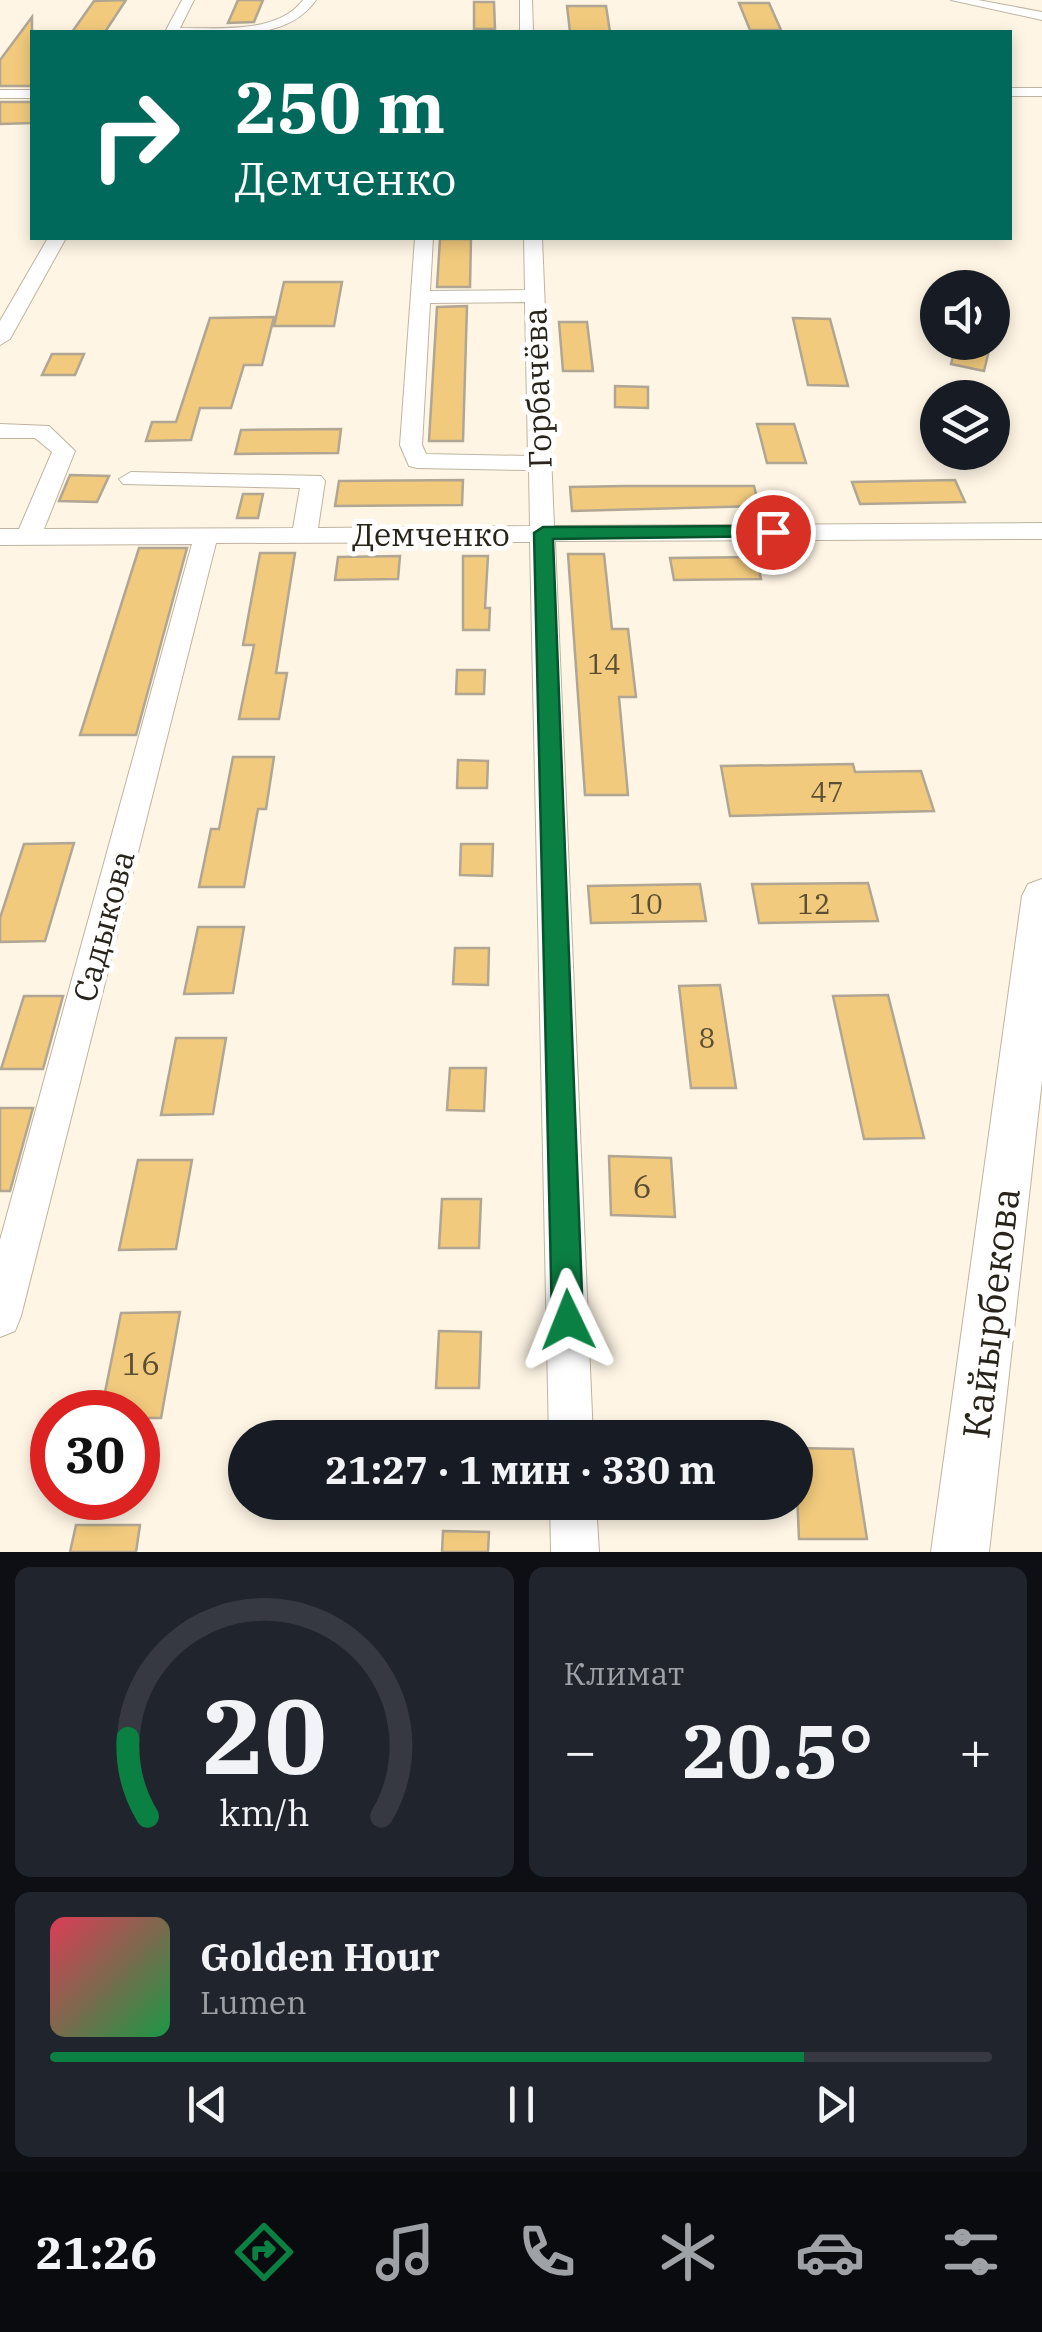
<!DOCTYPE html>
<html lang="ru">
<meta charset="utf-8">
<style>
body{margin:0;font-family:"IBM Plex Serif",serif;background:#20242c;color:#f1f3f6;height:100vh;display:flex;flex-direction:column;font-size:38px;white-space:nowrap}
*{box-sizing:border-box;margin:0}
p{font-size:32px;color:#9ea1a6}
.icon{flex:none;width:55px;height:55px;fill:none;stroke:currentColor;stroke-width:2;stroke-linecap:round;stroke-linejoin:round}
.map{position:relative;height:1552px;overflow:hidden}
.drawer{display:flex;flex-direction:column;gap:15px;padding:15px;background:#0d0f14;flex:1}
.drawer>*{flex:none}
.guide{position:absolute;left:30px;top:30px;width:982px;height:210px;border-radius:0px;box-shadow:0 5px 15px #0003;background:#00695c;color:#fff;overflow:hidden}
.fabs{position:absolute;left:920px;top:270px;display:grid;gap:20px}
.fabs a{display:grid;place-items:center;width:90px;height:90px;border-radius:50%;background:#171b24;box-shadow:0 5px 15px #0003;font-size:50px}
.speed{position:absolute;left:30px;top:1390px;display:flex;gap:20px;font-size:50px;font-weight:700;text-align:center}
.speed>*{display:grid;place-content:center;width:130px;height:130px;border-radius:50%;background:#171b24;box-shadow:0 5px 15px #0003;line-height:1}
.speed .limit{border:15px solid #d22;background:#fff;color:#111}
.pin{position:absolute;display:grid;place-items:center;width:85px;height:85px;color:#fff;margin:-42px;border:5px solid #fff;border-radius:50%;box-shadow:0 2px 10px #0007}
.me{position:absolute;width:110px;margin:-55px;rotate:358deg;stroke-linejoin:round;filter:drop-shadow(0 0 8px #0008)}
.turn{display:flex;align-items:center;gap:35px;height:210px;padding:0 40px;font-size:45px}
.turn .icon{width:130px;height:130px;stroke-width:2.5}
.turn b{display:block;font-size:70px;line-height:85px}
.big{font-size:75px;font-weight:800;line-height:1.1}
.drawer .widget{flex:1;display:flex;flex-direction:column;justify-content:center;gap:15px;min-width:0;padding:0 35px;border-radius:15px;background:#20242c}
.drawer .dial{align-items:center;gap:0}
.dial svg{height:260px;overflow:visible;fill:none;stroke:#363941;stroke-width:7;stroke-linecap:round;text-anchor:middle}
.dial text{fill:#f1f3f6;stroke:none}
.song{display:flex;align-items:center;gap:30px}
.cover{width:120px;height:120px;border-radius:15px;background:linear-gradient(135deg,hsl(350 70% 55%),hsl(140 70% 35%))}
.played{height:10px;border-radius:5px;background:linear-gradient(90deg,#0b8043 80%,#363941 80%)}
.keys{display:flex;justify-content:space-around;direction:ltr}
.heat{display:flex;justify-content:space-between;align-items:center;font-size:55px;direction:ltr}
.drawer .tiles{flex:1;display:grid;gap:15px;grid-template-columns:1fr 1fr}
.widget:last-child{grid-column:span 2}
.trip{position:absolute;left:228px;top:1420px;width:585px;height:100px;border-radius:50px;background:#171b24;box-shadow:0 5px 15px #0003;font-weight:800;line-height:100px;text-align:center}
.menu{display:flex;height:160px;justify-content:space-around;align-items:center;background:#090b0e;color:#9ea1a6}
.menu .icon{width:70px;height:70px}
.menu .selected{color:#0b8043}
.menu b{font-size:45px;color:#f1f3f6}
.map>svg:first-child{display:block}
.building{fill:#f1ca7d;stroke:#b1a693;stroke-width:2.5}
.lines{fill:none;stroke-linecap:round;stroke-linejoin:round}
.minor-casing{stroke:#bfb4a0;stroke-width:2}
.major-casing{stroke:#bfb4a0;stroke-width:2}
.minor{fill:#fff;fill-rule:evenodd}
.major{fill:#fff;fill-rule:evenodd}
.route{fill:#0b8043;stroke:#07532c;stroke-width:2.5}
.labels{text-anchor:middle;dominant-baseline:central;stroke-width:10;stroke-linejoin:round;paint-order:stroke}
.number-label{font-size:28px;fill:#5a4e34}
.street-label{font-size:32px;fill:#28241c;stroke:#fff}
.near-number-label{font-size:32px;fill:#5a4e34}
.near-street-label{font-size:38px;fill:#28241c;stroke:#fff}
</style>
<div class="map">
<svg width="1042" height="1552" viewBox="0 0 1042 1552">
<rect width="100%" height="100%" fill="#fef5e4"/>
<g class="building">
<path d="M126 0 105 32H72L94 1Z"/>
<path d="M238 0H263L254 22 228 23Z"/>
<path d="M474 2H494L495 29H474Z"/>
<path d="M739 3H769L781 30H750Z"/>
<path d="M567 6H606L610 32H570Z"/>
<path d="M32 17V86H0V60Z"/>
<path d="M0 102H32V123L0 124Z"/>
<path d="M440 239H471L470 287H437Z"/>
<path d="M284 282H342L334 326H274Z"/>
<path d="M467 306 463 441H429L437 307Z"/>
<path d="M274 317 262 365H244L231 408H200L191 440 146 441 152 422H176L210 318Z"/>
<path d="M793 318 830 319 848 386 808 385Z"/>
<path d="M559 322H587L593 371H563Z"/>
<path d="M957 342H991L984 371 951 364Z"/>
<path d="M52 354H84L75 375H42Z"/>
<path d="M615 386 648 387V408L615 407Z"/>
<path d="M757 424H794L806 463H767Z"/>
<path d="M341 429 338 453 235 454 241 430Z"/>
<path d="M70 475 109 476 97 502 59 501Z"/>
<path d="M463 480 462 505 335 506 339 481Z"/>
<path d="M955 480 965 502 860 504 852 482Z"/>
<path d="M625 486H754L759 506 572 511 570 487Z"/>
<path d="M243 494H263L258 518H237Z"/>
<path d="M139 548H187L136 735H80Z"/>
<path d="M260 553H295L276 673H287L279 719H239L254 645H243Z"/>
<path d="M568 554H604L612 629H628L636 697H619L628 795H585Z"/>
<path d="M400 556 398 579 335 580 338 557Z"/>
<path d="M463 556H488L485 608H490L489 630H463Z"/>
<path d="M756 557 761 579 674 580 670 558Z"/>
<path d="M457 670H485L484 694H456Z"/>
<path d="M233 757H274L266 809H258L244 887H199L211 829H219Z"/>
<path d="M458 760 488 761 487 788H457Z"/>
<path d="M853 764 855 772 921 771 934 811 730 816 721 766Z"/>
<path d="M74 843 45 941 0 942V918L24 844Z"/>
<path d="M461 844H493L492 876 460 875Z"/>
<path d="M868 883 878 921 759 923 752 884Z"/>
<path d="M700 884 706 921 591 923 588 886Z"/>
<path d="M198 927H244L233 993 184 994Z"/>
<path d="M455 948H489L488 985 453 984Z"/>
<path d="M720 985 736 1088H691L679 986Z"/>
<path d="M888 995 924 1138 864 1139 833 996Z"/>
<path d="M24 996H63L43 1069H1Z"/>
<path d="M176 1038H226L213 1114 161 1115Z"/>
<path d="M450 1068H486L484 1111 447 1110Z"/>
<path d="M0 1108H33L10 1191H0Z"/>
<path d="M609 1156 671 1158 675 1217 611 1215Z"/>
<path d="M138 1160H192L176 1249 119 1250Z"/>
<path d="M442 1199H481L479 1248H439Z"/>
<path d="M180 1312 161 1418H138V1412H101L121 1313Z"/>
<path d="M439 1331 481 1332 479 1388H436Z"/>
<path d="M795 1448 853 1449 867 1539H799Z"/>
<path d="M76 1525H140L136 1552H70Z"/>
<path d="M443 1531 489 1532 488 1552H442Z"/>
</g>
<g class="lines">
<g class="minor-casing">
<g id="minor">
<path d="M182 0H194L180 28C218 28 278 34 303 0H316C284 46 214 32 165 32Z"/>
<path d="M520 0H532L533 32H520Z"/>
<path d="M951 0H978L1042 12V20Z"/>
<rect x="1010" y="88" width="32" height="8"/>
<rect x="0" y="90" width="32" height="8"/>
<path d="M48 238H66L10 339 0 345V321Z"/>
<path d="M415 238H433L430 291 525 290 524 238H542L554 526 1042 523V539L555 541 593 1438H549L530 542 216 543 21 1316 15 1331 0 1337V1240L192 544 0 545V529H19L52 452 35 438H0V424L49 426 75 451 44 529 293 528 300 488 123 484 119 479 131 472 321 476 325 481 318 528 530 526 529 470 417 468 409 466 400 445ZM525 302 528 456 426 454 422 445 430 303Z"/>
<path d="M550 1502H596L599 1552H551Z"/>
</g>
</g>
<g class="major-casing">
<path id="major" d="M1042 879V1080L989 1552H931L1022 896 1028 884Z"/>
</g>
<use href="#minor" class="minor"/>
<use href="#major" class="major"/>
</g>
<path class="route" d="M773 526 780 528V536L553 539 583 1320 579 1331 568 1335 556 1331 552 1320 534 533 543 527Z"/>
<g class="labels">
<g class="number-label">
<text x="604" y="663">14</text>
<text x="827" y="791">47</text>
<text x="646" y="903">10</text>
<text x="814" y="903">12</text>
<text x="707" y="1037">8</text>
</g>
<g class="street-label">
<text transform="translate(537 388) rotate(-92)">Горбачёва</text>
<text x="431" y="534">Демченко</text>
<text transform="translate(103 926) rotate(-75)">Садыкова</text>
</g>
<g class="near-number-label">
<text x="642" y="1186">6</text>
<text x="141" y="1363">16</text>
</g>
<g class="near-street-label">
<text transform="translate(990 1313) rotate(-83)">Кайырбекова</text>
</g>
</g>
</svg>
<div class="fabs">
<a><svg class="icon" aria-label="sound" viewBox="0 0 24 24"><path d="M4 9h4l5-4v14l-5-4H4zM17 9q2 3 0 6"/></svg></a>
<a><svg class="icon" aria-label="layers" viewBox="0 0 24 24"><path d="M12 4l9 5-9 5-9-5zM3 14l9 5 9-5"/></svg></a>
</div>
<div class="speed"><div class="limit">30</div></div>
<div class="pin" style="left:773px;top:532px;background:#d93025"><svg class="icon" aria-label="arrive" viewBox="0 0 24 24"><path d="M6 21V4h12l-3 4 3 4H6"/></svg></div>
<svg class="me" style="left:568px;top:1320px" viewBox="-20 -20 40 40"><path d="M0-17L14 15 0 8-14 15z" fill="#0b8043" stroke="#fff" stroke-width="4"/></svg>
<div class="trip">21:27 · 1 мин · 330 m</div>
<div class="guide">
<div class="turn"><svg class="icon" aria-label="right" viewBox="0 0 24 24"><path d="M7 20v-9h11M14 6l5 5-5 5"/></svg><div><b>250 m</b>Демченко</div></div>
</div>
</div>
<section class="drawer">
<div class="tiles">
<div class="widget dial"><svg viewBox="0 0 100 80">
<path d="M14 69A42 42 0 1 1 86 69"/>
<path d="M14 69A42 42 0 0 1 8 45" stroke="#0b8043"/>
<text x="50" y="56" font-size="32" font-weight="700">20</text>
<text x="50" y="72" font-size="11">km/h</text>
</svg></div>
<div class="widget"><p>Климат</p>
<div class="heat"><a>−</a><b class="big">20.5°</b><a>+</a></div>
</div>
<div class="widget">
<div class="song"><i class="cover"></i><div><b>Golden Hour</b><p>Lumen</p></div></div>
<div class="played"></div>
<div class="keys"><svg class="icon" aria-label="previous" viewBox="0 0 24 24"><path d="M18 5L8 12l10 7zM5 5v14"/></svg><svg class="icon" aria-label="pause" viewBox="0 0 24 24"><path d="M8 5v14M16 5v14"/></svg><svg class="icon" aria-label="next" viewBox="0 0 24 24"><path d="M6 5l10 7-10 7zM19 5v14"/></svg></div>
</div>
</div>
</section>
<nav class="menu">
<b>21:26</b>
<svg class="icon selected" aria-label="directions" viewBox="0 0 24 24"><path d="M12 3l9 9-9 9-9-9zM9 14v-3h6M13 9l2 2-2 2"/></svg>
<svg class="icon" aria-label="music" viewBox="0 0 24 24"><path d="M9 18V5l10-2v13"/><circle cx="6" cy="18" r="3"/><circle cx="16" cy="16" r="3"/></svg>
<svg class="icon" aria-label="phone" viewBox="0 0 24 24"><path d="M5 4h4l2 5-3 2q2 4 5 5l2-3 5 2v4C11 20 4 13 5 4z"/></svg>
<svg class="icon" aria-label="climate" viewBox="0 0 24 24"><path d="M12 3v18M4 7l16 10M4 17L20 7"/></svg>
<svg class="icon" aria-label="car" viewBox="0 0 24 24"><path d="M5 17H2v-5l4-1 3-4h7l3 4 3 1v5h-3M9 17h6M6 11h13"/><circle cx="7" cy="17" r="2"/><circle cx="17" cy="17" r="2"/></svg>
<svg class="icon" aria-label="filters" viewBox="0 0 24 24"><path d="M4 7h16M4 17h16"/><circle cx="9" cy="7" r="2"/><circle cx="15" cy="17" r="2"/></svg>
</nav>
